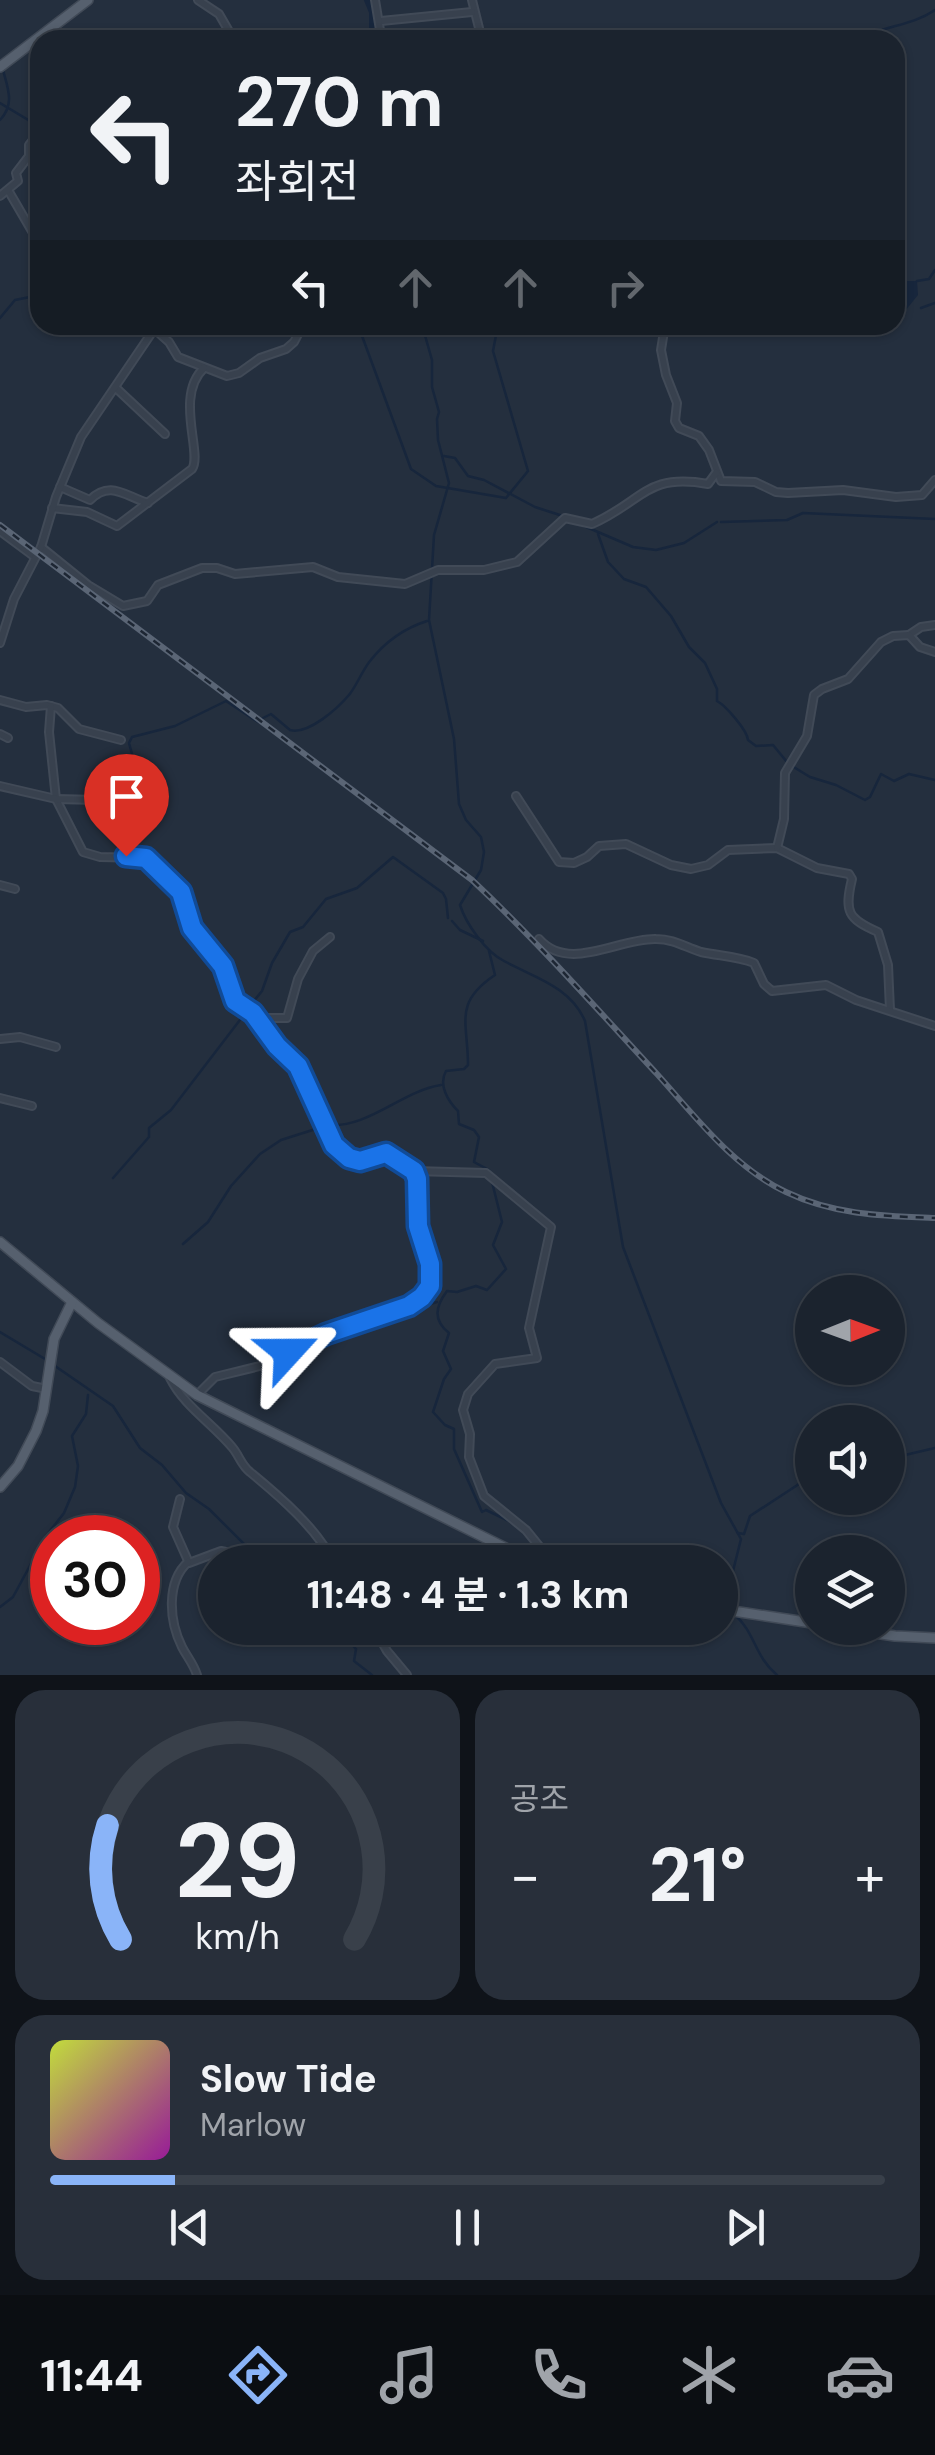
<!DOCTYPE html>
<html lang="ko">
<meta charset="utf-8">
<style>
body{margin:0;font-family:"DM Sans","Noto Sans KR",sans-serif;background:#282f3a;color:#f1f3f6;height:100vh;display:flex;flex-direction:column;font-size:38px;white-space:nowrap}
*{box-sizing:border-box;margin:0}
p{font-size:32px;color:#a0a4aa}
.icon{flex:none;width:55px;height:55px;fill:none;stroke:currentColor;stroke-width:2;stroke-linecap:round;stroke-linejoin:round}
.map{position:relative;height:1675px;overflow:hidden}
.sheet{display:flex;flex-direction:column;gap:15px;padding:15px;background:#0f1319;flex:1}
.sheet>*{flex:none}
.banner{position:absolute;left:30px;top:30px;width:875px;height:305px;border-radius:30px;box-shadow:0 2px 8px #0004,0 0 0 2px #39404a;background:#1b232e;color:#f1f3f6;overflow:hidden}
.needle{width:65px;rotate:89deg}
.controls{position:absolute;left:795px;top:1275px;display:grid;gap:20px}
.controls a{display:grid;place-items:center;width:110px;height:110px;border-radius:50%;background:#1b232e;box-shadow:0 2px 8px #0004,0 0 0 2px #39404a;font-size:50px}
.speed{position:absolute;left:30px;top:1515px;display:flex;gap:20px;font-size:50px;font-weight:700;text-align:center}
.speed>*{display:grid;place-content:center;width:130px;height:130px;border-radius:50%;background:#1b232e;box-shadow:0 2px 8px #0004,0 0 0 2px #39404a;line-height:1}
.speed .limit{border:15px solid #d22;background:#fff;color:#111}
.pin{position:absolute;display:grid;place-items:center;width:85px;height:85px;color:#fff;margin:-102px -42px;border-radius:50% 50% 50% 0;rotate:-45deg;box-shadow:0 0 10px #0007}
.pin .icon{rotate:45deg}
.me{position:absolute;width:110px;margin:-55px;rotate:66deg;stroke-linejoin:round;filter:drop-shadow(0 0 8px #0008)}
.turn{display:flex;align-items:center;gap:35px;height:210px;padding:0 40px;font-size:45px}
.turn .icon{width:130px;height:130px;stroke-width:2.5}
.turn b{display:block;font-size:70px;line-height:85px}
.lanes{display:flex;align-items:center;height:95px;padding:0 40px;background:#0003;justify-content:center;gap:50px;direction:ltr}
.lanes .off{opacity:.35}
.big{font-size:75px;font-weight:700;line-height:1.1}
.sheet .card{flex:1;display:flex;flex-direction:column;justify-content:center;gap:15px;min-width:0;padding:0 35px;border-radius:30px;background:#282f3a}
.sheet .dial{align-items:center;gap:0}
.dial svg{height:260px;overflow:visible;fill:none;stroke:#39404a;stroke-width:7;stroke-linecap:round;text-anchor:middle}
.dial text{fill:#f1f3f6;stroke:none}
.song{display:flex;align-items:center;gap:30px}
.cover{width:120px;height:120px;border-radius:15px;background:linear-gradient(135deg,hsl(70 70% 55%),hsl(300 70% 35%))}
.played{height:10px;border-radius:5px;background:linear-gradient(90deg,#8ab4f8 15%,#39404a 15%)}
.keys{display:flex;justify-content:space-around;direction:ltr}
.heat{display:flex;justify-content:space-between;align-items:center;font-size:55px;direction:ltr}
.sheet .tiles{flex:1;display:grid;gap:15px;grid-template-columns:1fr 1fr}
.card:last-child{grid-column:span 2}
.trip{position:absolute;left:198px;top:1545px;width:540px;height:100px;border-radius:50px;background:#1b232e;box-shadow:0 2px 8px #0004,0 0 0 2px #39404a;font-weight:700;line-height:100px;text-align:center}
.dock{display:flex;height:160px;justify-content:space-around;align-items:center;background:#0b0e12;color:#a0a4aa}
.dock .icon{width:70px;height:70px}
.dock .on{color:#8ab4f8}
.dock b{font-size:45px;color:#f1f3f6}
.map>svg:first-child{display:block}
.green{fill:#263c3f}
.water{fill:#17263c}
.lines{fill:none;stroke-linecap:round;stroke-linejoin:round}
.stream{stroke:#17263c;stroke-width:2.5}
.river{stroke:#17263c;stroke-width:6}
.minor-casing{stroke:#414a57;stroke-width:10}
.major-casing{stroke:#414a57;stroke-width:12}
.minor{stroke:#38414e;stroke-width:6}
.major{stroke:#56606e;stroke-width:9}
.rail-casing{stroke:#5a6575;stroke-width:6}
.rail{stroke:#1d2633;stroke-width:2.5;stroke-dasharray:8;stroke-linecap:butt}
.route-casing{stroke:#114b97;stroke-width:25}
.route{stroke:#1a73e8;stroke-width:18}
</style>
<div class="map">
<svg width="935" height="1675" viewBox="0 0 935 1675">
<rect width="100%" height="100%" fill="#242f3e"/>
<path class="green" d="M881 325 839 332 749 327Z"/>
<path class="water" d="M895 273 905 281H917L918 295 905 311 897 313Z"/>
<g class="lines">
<g class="stream">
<path d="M858 40C883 25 910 27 935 10"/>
<path d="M0 103 40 127"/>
<path d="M0 120C15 104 8 89 3 70"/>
<path d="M917 281 929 279 935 270"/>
<path d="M921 308 935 303"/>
<path d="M0 318 15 300 40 295"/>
<path d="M358 325 411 469 436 486 506 498 528 471 493 351 498 325"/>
<path d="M422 325 432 360V387L439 412 437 419 438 440 449 483 434 535 429 620 454 739 459 804 466 820 481 837 484 852 481 870 460 905C466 924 486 952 504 961 533 977 570 986 585 1021L623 1247 721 1503 741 1539 730 1583 733 1609"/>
<path d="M444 456 455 458 468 476 484 480 535 507 566 517"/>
<path d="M721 522 787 520 803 513 935 519"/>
<path d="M577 523 633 547 656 550 684 543 717 522"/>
<path d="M598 534 608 562 624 579 646 587 671 616 689 647 705 663 717 689V701C726 706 747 730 748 740L756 746 773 745 787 762"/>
<path d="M263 718 271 714 290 730C308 735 337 709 349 695 357 685 362 671 370 661 385 642 405 628 427 621"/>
<path d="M132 754 129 743 132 737 175 726 226 701 258 722"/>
<path d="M792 766 810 777 836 785 865 800 870 797 881 774 894 781 909 774 935 780"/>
<path d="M452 921 460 930 483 941"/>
<path d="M489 951 495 975C453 1003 468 1022 468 1065L464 1069 446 1071C438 1085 448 1101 458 1111L459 1124 474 1130 479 1137 474 1162 489 1170 502 1222 493 1245 506 1269 487 1290 476 1286 457 1292 447 1291C435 1307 433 1320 449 1333L443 1351 451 1369 444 1379 433 1412 445 1425 454 1429V1449L482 1512 486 1510 515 1524"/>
<path d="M249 1007 262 991 272 963 290 932 303 927 326 899 357 888 393 857 443 893 446 899 448 918"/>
<path d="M328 1125C369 1128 402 1091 441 1085"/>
<path d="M113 1178 149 1137V1128L171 1110 246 1012"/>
<path d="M183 1244 208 1222 231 1186 260 1154 281 1140 322 1127"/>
<path d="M0 1332 45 1359"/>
<path d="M292 1354 347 1331H360L366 1326 375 1328 384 1320 391 1322 416 1308 437 1302"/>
<path d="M55 1366 113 1406 140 1448 162 1465 186 1493 209 1509 257 1557"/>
<path d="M888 1459 935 1448"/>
<path d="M809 1479 812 1478"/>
<path d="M738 1533 744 1534 750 1516 802 1482"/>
<path d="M0 1607 13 1597 46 1536 64 1513 75 1487 78 1466 72 1436 86 1414 88 1395"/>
<path d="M736 1616C755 1633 755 1657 777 1675"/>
<path d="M336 1628 343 1635"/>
<path d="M346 1638 356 1649 354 1661 372 1675"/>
</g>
<path class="river" d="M367 0 372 12V40"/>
<g class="minor-casing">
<g id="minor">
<path d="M198 0 219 14 234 40"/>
<path d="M472 0 482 40"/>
<path d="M381 21 472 12"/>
<path d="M363 40 376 35 380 30 375 0"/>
<path d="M8 190 40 245"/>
<path d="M0 196 18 181 16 173 29 156V145L40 131"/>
<path d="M150 325 169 342 178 357 227 376 239 373 260 358 286 349 294 342 303 325"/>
<path d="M665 325 661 350 666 375 677 403 675 421 679 428 699 436 709 450 721 481 755 482 776 492 788 493 843 490 896 497 922 495 935 480"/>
<path d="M116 388 165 434"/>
<path d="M60 487 90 500C110 480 125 496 148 503"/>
<path d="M52 508 87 512 117 526 192 469C203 454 174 396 204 368"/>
<path d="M0 531 35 557"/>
<path d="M41 547 88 585 123 606 147 601 158 585 202 568H217L235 574 313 567 338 577 405 584 438 570H484L517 562 565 518 592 524C644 501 645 473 708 484L716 473"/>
<path d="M909 635 921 627 935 625"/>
<path d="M0 643 14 599 41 547 56 497 81 437 157 325"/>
<path d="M0 700 26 707 47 705 58 708 79 729 121 740"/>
<path d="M51 706 49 732 56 799 83 852 100 857 146 858 181 891 193 929 223 967 238 1005 267 1018H287L298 979 313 951 330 937"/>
<path d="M0 734 8 738"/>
<path d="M0 786 56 799 98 800"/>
<path d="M516 796 559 862 574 863 587 857 599 846 626 844 671 865 691 869 708 865 728 850 777 848 817 868 849 874 852 879C844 912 848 919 878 932L888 965 890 1010"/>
<path d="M777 848 784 819 785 773 807 736 814 695 822 689 848 679 881 642 893 636 909 635 920 647 935 652"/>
<path d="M0 885 15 889"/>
<path d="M539 939C569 973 618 938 656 939 674 939 685 947 701 952 719 956 737 956 754 963L764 984 772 991 826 985 856 1000 935 1026"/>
<path d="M253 1013 277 1047 298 1066 321 1121 341 1153 360 1161 386 1153 414 1171 486 1173 551 1227 529 1328 537 1358 495 1364 468 1394 463 1410 470 1434 469 1457 484 1496 526 1530 552 1562"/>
<path d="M0 1039 20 1037 56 1047"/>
<path d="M0 1098 32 1106"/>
<path d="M0 1362 32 1386 47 1389"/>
<path d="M170 1378C184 1406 212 1423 232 1447 239 1455 241 1465 250 1472 278 1495 318 1529 333 1562"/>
<path d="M197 1395 215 1377 260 1366 326 1334 409 1306 422 1297 429 1286 430 1269 418 1227 419 1190 414 1172"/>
<path d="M180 1499 173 1527 189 1563 221 1551 278 1562"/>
<path d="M188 1562C166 1582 169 1621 182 1647 187 1657 193 1663 197 1675"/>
<path d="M296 1562 314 1552 328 1558"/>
<path d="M374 1628 387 1651 407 1675"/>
</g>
</g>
<g class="major-casing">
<g id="major">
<path d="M0 67 88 0"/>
<path d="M0 1242 98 1323 197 1395 534 1562"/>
<path d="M0 1487 18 1466 36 1431 43 1411 54 1339 72 1302"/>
<path d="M720 1609 812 1623"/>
<path d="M840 1628 895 1636 935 1638"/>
</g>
</g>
<use href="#minor" class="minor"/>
<use href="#major" class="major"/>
<g class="rail-casing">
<path id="rail" d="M0 525 472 880C537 941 596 1008 657 1074 695 1116 733 1167 786 1192 834 1215 883 1216 935 1218"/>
</g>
<use href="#rail" class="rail"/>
</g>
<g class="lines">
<g class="route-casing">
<path id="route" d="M126 856 146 858 181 892 192 928 223 966 235 1001 253 1013 277 1046 298 1066 334 1145 349 1158 360 1161 386 1153 414 1171 417 1179 418 1226 430 1264V1286L422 1297 409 1306 326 1334 288 1352"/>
</g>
<use href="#route" class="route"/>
</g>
</svg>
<div class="controls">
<a><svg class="needle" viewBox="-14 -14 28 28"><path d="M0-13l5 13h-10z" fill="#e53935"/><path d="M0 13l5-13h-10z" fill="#a0a4aa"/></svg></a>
<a><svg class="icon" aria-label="sound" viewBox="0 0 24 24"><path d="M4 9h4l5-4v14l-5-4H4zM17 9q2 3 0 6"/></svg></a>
<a><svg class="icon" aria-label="layers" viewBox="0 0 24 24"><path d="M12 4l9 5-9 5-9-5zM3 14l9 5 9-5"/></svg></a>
</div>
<div class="speed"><div class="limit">30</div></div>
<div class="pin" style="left:126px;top:856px;background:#d93025"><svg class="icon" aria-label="arrive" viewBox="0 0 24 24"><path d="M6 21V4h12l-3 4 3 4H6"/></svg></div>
<svg class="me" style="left:288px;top:1352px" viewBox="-20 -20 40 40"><path d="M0-17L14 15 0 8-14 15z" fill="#1a73e8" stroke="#fff" stroke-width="4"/></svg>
<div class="trip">11:48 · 4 분 · 1.3 km</div>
<div class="banner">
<div class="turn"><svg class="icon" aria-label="left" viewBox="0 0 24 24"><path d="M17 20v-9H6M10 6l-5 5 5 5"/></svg><div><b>270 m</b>좌회전</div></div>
<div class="lanes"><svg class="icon" aria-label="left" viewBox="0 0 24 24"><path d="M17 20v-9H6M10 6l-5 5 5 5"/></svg><svg class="icon off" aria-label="ahead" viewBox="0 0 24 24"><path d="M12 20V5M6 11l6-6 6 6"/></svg><svg class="icon off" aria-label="ahead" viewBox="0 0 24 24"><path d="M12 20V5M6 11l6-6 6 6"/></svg><svg class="icon off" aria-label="right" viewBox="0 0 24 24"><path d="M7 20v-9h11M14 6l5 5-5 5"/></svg></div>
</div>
</div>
<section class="sheet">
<div class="tiles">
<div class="card dial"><svg viewBox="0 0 100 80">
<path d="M14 69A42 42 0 1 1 86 69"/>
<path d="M14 69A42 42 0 0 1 10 34" stroke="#8ab4f8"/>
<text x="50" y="56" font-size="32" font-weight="700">29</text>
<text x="50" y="72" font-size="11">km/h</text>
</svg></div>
<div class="card"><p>공조</p>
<div class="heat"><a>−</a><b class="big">21°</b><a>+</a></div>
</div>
<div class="card">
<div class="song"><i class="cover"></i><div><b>Slow Tide</b><p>Marlow</p></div></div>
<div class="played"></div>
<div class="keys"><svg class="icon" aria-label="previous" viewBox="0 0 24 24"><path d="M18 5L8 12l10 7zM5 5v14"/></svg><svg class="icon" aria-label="pause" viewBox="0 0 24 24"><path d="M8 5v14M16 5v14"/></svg><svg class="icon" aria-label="next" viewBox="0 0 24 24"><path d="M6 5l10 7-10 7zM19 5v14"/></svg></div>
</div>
</div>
</section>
<nav class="dock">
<b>11:44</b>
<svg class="icon on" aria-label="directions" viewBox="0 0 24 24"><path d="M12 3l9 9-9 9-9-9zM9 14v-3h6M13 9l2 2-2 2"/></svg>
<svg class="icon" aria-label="music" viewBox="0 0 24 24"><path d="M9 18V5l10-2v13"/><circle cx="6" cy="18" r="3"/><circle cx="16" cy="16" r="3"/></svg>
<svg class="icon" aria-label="phone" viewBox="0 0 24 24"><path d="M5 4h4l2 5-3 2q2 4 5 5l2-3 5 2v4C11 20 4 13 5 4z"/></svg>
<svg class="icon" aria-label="climate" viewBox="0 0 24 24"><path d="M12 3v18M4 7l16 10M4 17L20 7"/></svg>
<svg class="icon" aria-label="car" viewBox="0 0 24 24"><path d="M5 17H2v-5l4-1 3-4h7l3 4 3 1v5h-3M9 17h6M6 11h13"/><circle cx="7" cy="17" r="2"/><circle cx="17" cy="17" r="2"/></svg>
</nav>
